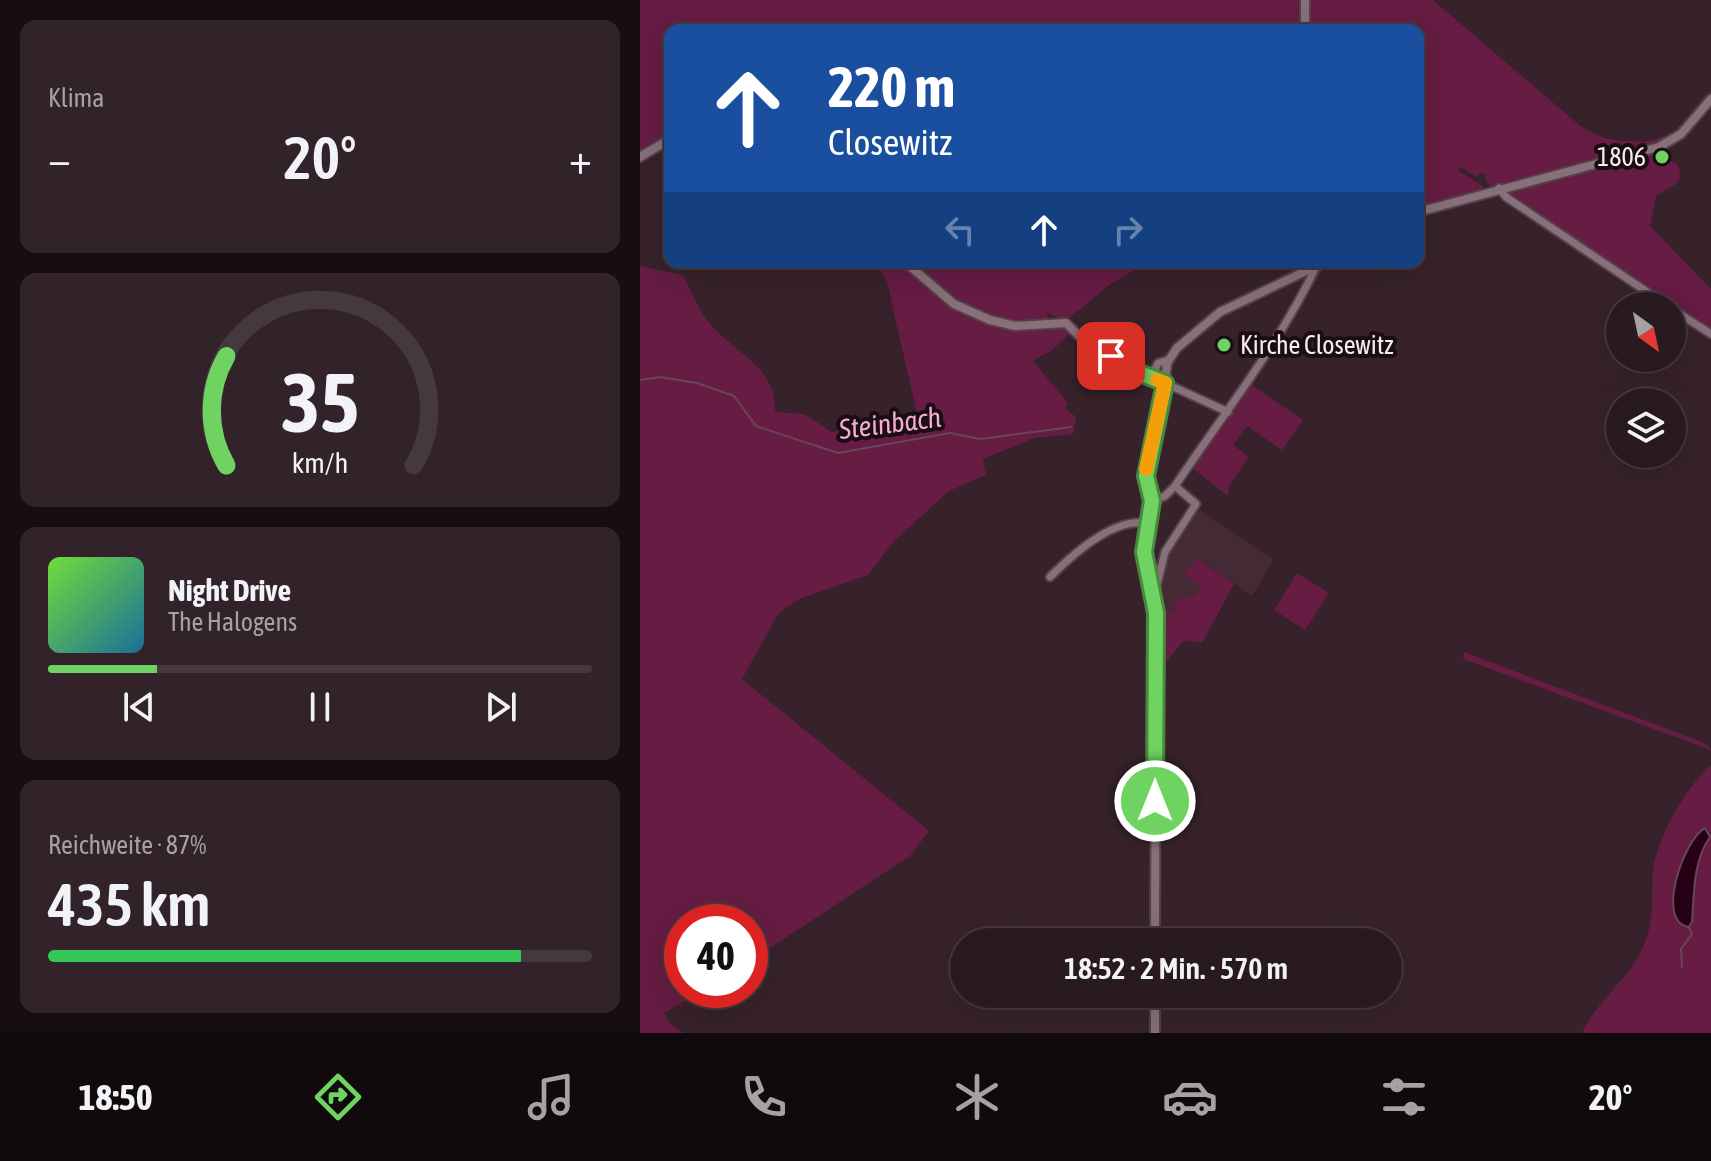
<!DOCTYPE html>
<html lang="de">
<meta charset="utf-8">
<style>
body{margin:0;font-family:"Asap Condensed",sans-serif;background:#312329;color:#f1f3f6;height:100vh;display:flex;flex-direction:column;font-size:30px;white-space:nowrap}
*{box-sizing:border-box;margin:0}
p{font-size:26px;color:#a5a1a5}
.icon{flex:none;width:44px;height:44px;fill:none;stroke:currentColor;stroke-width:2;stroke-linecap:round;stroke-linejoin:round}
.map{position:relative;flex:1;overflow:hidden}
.sheet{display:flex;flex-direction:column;gap:20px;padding:20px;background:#170e12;width:640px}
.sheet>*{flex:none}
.guide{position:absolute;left:24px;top:24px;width:760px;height:244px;border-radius:16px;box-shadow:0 8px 32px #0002,0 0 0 2px #45383e;background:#1a4fa0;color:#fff;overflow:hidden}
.needle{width:52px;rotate:147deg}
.tools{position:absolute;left:966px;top:292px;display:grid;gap:16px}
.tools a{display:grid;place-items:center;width:80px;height:80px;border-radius:50%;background:#291a20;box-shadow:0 8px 32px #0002,0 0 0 2px #45383e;font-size:40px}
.speed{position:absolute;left:24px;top:904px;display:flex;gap:16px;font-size:40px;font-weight:700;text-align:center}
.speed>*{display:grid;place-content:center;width:104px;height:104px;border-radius:50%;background:#291a20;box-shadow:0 8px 32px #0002,0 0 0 2px #45383e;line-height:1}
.speed .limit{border:12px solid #d22;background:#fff;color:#111}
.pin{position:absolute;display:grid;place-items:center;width:68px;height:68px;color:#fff;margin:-34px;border-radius:16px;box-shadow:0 4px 12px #0006}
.me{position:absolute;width:88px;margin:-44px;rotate:0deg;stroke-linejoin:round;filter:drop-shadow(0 0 6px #0008)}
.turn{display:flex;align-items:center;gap:28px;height:168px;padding:0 32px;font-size:36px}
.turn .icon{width:104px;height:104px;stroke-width:2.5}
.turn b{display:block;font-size:56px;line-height:68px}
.lanes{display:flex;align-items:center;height:76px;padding:0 32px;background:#0003;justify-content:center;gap:40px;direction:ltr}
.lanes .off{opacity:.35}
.big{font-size:60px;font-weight:600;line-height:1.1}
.sheet .card{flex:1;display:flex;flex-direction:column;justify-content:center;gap:12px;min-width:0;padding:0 28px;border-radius:16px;background:#312329}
.sheet .dial{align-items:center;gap:0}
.dial svg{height:208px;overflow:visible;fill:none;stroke:#45383e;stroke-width:7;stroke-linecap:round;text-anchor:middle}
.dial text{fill:#f1f3f6;stroke:none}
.song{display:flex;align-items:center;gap:24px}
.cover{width:96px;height:96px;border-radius:12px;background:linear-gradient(135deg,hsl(100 70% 55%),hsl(200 70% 35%))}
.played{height:8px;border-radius:4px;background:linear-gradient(90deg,#6ed361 20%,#45383e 20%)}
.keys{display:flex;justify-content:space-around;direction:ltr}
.heat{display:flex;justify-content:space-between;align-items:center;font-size:44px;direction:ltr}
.charge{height:12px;border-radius:6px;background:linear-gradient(90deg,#34c759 87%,#45383e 0)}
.trip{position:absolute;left:310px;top:928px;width:452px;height:80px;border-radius:40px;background:#291a20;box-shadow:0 8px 32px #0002,0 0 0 2px #45383e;font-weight:600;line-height:80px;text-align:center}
.tab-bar{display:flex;height:128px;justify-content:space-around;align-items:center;background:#100a0d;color:#a5a1a5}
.tab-bar .icon{width:56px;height:56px}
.tab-bar .active{color:#6ed361}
.tab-bar b{font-size:36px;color:#f1f3f6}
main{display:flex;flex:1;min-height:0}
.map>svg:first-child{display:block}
.built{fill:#452935}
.green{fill:#661c43;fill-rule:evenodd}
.water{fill:#280015;stroke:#674657;stroke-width:2}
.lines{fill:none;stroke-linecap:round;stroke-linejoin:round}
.stream{stroke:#674657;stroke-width:2}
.minor-casing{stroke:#524148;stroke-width:11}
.tertiary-casing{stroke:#524148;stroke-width:12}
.minor{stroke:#886f79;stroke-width:7}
.tertiary{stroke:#886f79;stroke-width:8}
.route-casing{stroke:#48893f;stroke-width:20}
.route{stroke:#6ed361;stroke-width:14}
.slow{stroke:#f59e0b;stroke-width:14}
.poi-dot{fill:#6ed361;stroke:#180e13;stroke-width:3}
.labels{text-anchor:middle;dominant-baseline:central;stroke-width:8;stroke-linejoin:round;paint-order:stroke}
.poi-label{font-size:26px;fill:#faebf1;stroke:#180e13;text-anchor:end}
.water-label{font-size:28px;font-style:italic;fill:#f6accc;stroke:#180e13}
</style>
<main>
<section class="sheet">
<div class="card"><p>Klima</p>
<div class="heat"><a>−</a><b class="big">20°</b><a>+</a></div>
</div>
<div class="card dial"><svg viewBox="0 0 100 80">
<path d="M14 69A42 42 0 1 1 86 69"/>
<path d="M14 69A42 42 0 0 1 14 27" stroke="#6ed361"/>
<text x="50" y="56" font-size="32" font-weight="700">35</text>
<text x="50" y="72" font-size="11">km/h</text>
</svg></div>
<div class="card">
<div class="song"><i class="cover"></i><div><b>Night Drive</b><p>The Halogens</p></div></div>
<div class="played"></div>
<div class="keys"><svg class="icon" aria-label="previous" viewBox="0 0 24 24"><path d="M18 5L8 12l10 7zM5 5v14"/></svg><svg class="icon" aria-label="pause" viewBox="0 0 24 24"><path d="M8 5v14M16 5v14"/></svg><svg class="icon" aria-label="next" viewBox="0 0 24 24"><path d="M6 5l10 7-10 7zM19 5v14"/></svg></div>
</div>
<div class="card"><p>Reichweite · 87%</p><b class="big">435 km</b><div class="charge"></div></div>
</section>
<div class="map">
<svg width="1071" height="1033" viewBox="0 0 1071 1033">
<rect width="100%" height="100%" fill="#37222b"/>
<path class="built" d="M557 508 634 559 612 596 557 558 562 587 557 594 534 613H518L521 575 528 553Z"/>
<g class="green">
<path d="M0 0H663V30H30V136L0 153Z"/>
<path d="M668 0H793L938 124C954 135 965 140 985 141 1033 145 1043 124 1071 90V95L1039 132 1018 144 854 188 847 183 844 173H839L838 178 820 167 819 171 843 186 844 190 778 209V30H668Z"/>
<path d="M1015 152 1038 165 1041 176 1036 184 1016 196 1010 226 1071 289V331L868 192 872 188Z"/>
<path d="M235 262H260L272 269 300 296 362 327 379 330 424 326 432 332 412 350 393 361 428 403 425 408 436 417 433 434 394 438 343 459 346 475 309 491 255 540 228 575 159 599 138 614 102 679 289 831 270 856 110 961V922H42V990H64L24 1013 30 1023 44 1033H0V266L43 275C51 289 57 307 67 320 92 352 138 367 135 412L164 414 192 432 278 418 247 282Z"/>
<path d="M268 262H507L472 283 428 319 420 320 407 312 408 319 405 321C341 325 315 302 268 262Z"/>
<path d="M690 262H695L682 271 612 385 663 420 642 450 607 426 593 445 609 457 588 487V496L551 467 610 383 680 268Z"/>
<path d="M557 558 594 584 562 643 544 640 523 666 521 835 517 834 519 619 522 618 520 613H534L535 599C548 599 555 599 561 587L544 575Z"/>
<path d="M657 573 689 593 665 630 634 610Z"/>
<path d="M824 652 1067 744 1071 750 823 659Z"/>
<path d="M1071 765V1033H942C957 1001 987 981 1002 949 1015 924 1011 898 1013 871 1016 838 1047 786 1071 765ZM1070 837C1053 861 1054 894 1052 922L1035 919 1037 872Z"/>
</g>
<path class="water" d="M1065 828 1070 837C1053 861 1054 894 1052 922L1049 927C1015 923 1043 840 1065 828Z"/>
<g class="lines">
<g class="stream">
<path d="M0 380 20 377 57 383 94 396 116 426 198 453 310 433 340 439 431 427"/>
<path d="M1042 967 1041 949 1052 934 1049 927"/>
</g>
<g class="minor-casing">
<g id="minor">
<path d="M859 188 866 197 1028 306"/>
<path d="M1032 309 1071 334"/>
<path d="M511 378 518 363 528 360"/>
<path d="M525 383 588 412"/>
<path d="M512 501 525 496 535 486C584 413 639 345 677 265"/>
<path d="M410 577C432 555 473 518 506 523"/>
<path d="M514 597 525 552 556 504 535 486"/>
</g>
</g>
<g class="tertiary-casing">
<g id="tertiary">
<path d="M665 0V30"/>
<path d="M0 157 30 139"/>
<path d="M778 212 1019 147 1041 134 1071 99"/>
<path d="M265 262 314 304 350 320 375 326 426 323 449 346 490 369 525 383"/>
<path d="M515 942 516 613 504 552 512 501 506 476V461L524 392 527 363 537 348 580 312 685 262"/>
<path d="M515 994V1033"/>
</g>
</g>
<use href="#minor" class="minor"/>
<use href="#tertiary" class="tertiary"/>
</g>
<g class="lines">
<g class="route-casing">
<path id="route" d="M471 356 490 369 525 383 506 476 512 501 504 552 516 613 515 801"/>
</g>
<use href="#route" class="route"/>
<path class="slow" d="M506 469 525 383 517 380"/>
</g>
<g class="poi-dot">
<circle cx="1022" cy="157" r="8"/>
<circle cx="584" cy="345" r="8"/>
</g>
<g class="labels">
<g class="poi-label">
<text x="1006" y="157">1806</text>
<text x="600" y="345" text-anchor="start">Kirche Closewitz</text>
</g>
<g class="water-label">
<text transform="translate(250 423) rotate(-7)">Steinbach</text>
</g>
</g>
</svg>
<div class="tools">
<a><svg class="needle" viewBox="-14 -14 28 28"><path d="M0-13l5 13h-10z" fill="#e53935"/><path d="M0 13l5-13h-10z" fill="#a5a1a5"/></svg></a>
<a><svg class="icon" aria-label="layers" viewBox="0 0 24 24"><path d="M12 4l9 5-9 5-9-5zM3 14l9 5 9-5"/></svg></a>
</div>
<div class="speed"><div class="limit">40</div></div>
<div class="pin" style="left:471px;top:356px;background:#d93025"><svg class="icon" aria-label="arrive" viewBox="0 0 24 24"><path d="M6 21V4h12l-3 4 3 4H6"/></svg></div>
<svg class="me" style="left:515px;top:801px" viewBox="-20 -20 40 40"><circle r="17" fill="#6ed361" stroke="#fff" stroke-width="3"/><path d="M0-11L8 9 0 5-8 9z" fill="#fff"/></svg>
<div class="trip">18:52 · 2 Min. · 570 m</div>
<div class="guide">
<div class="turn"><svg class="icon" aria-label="ahead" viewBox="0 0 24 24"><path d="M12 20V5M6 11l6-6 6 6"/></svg><div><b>220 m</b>Closewitz</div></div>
<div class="lanes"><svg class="icon off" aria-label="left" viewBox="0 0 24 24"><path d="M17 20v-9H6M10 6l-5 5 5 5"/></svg><svg class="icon" aria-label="ahead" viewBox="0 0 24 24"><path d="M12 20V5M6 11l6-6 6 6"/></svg><svg class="icon off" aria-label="right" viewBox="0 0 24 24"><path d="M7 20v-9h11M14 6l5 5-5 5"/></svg></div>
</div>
</div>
</main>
<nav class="tab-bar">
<b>18:50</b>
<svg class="icon active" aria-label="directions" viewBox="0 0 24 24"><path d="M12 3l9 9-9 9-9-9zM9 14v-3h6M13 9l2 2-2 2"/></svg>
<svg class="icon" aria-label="music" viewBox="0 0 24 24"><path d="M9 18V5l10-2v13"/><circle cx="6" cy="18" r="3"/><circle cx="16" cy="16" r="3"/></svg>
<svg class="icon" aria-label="phone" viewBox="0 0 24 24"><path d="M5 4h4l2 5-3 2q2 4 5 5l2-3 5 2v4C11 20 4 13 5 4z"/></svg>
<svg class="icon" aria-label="climate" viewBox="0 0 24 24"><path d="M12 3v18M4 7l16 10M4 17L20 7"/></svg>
<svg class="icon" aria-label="car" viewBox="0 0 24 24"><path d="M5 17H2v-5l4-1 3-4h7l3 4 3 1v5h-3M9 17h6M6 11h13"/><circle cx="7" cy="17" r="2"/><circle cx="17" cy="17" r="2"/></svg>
<svg class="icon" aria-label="filters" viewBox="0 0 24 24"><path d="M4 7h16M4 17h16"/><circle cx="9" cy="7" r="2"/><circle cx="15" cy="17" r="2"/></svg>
<b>20°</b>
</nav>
